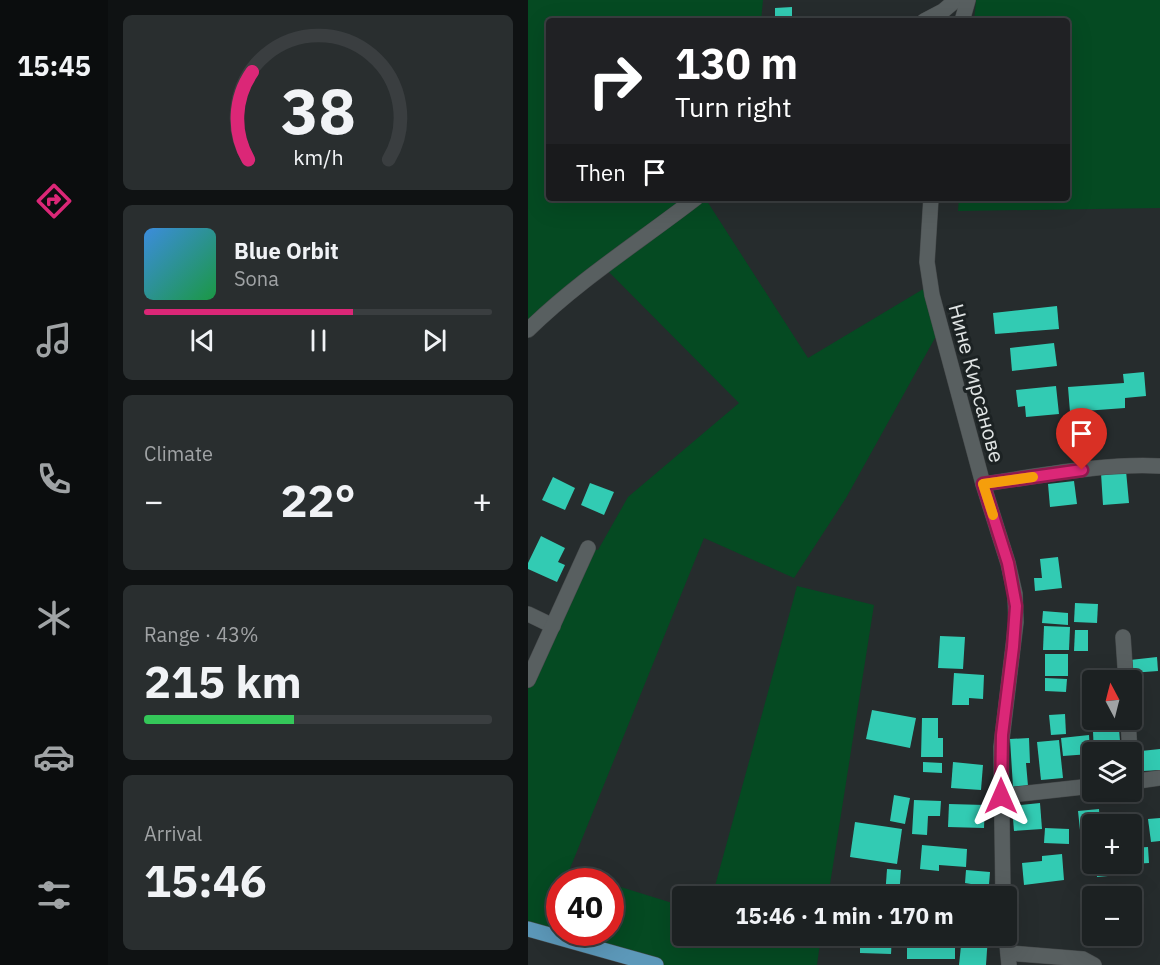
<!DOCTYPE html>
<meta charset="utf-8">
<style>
body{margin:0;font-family:"IBM Plex Sans",sans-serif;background:#292e2f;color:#f1f3f6;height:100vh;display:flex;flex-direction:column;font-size:22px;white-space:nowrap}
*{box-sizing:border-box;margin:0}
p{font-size:20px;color:#a0a3a5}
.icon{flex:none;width:33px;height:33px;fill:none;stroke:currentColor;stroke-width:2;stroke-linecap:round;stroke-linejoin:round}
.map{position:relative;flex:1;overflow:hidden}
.side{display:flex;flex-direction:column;gap:15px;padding:15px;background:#0f1213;width:420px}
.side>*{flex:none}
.banner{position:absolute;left:18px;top:18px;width:524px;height:183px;border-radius:6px;box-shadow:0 6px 24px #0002,0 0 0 2px #3a3e40;background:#202124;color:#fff;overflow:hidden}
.needle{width:39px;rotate:353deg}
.controls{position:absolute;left:554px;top:670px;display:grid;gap:12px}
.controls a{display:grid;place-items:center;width:60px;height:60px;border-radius:6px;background:#1c2122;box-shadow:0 6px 24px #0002,0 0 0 2px #3a3e40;font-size:30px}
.speed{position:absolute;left:18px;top:868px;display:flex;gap:12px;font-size:30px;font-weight:700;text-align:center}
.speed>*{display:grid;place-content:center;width:78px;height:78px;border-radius:50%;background:#1c2122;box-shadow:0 6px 24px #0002,0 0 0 2px #3a3e40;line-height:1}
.speed .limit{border:9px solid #d22;background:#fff;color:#111}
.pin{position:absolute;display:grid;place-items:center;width:51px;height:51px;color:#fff;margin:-62px -26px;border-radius:50% 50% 50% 0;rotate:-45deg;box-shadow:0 0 6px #0007}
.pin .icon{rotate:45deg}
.me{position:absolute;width:66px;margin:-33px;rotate:0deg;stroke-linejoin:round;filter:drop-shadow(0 0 4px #0008)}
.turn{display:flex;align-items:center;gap:21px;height:126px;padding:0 30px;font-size:27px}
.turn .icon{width:78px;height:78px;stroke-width:2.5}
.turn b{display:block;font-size:42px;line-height:51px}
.then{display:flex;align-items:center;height:57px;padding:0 30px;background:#0003;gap:12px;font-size:22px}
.big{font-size:45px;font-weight:800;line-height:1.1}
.side .tile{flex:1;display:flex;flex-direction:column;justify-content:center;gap:9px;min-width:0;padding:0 21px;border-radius:9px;background:#292e2f}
.side .dial{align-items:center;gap:0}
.dial svg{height:156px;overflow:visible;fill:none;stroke:#3a3e40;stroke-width:7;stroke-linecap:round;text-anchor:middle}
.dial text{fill:#f1f3f6;stroke:none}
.song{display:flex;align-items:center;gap:18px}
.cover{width:72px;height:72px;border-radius:9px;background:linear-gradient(135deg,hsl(210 70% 55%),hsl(140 70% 35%))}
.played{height:6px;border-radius:3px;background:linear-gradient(90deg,#db2777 60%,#3a3e40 60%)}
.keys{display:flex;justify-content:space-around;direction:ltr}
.heat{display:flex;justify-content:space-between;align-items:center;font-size:33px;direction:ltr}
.charge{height:9px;border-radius:4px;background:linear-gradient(90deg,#34c759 43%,#3a3e40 0)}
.trip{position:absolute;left:144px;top:886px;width:345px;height:60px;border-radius:6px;background:#1c2122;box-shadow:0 6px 24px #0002,0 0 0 2px #3a3e40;font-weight:800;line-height:60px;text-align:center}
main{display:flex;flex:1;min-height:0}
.tab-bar{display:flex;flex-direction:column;width:108px;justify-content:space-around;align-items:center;background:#0b0d0e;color:#a0a3a5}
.tab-bar .icon{width:42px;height:42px}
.tab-bar .on{color:#db2777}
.tab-bar b{font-size:27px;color:#f1f3f6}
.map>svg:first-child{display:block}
.green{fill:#054a22}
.building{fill:#32cbb3}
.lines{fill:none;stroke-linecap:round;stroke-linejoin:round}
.minor-casing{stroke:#464a4b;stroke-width:16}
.major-casing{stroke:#464a4b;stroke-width:16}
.minor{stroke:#585f60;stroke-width:15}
.major{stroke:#5c98b9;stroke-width:15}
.route-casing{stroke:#8e194d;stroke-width:15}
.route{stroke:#db2777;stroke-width:10}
.slow{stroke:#f59e0b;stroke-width:10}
.labels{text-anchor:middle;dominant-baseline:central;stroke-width:6;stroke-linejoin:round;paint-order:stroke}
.street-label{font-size:21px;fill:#e1e5e5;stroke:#1c2223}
</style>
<main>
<nav class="tab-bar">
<b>15:45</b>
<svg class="icon on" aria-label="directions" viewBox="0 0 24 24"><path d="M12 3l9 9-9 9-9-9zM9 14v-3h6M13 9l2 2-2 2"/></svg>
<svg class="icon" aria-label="music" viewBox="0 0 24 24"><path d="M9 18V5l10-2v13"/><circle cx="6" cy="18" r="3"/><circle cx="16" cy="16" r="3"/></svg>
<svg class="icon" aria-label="phone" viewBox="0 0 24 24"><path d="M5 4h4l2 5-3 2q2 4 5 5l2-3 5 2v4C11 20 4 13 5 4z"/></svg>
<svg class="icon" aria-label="climate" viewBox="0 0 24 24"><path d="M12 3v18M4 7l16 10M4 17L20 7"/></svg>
<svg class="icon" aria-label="car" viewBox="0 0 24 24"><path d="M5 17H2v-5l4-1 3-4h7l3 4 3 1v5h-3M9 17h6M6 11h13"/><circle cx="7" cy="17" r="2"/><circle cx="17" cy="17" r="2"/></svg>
<svg class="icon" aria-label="filters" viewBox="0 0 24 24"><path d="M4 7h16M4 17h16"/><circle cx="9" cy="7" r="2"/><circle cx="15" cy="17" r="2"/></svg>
</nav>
<section class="side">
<div class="tile dial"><svg viewBox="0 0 100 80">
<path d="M14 69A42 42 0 1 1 86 69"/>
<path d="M14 69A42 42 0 0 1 16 24" stroke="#db2777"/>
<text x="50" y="56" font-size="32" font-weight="700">38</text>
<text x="50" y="72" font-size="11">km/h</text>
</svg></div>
<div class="tile">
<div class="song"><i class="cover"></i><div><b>Blue Orbit</b><p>Sona</p></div></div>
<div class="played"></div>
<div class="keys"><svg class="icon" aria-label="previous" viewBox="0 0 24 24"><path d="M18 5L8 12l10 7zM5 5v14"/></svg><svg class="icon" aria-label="pause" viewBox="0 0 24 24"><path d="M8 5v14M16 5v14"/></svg><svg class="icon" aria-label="next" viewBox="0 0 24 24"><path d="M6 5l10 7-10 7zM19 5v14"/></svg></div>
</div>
<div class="tile"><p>Climate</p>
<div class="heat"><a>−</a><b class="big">22°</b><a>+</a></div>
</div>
<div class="tile"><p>Range · 43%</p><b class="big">215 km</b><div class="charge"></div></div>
<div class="tile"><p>Arrival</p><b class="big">15:46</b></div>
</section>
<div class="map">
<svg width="632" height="965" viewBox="0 0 632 965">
<rect width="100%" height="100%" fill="#262c2d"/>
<g class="green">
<path d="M0 0H235L233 21H21V198H177L280 358 397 288 412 329 318 498 266 578 176 538 41 871 75 882H32V933H82L83 884 154 906V936H293L289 965H128L0 929V680L60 548 70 550 100 497 211 403 75 266 0 332Z"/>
<path d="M448 0H632V208L430 211 431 198H538V21H446Z"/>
<path d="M269 586 346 605 300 897H184Z"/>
</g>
<g class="building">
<path d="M264 7V21H247V8Z"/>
<path d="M529 306 531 329 467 334 465 313Z"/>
<path d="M526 343 529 366 484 371 482 348Z"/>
<path d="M616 372 618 396 597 398V408L542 412 540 387 596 383 595 374Z"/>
<path d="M528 386 531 414 498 417 497 406 490 407 488 390Z"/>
<path d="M598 471 601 503 575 505 573 473Z"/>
<path d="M25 477 47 488 37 510 14 500Z"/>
<path d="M546 481 549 504 522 507 520 484Z"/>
<path d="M62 483 86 492 76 515 53 505Z"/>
<path d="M13 536 37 548 30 562 37 565 29 582 0 569V563Z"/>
<path d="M530 557 534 588 507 591 506 578H514L512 559Z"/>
<path d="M547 603 570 604 569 623 546 622Z"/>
<path d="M515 611 540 613V625L514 623Z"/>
<path d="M516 626 542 627 541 650H515Z"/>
<path d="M547 630H560V651H546Z"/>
<path d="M412 636 437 637 435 669 410 668Z"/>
<rect x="517" y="654" width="23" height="22"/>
<path d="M629 657 630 671 603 673 602 660Z"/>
<path d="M426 673 456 675 455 699 441 698V705H424Z"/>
<path d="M517 678 539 679 538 692 517 691Z"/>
<path d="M564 709V720H591L592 727 563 729 561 710Z"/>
<path d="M344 710 388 718 382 748 338 739Z"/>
<path d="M537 714 538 734 523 735 521 715Z"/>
<path d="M394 718H410V738H415V757H393Z"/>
<path d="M591 729 593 753H566L565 732Z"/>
<path d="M561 735 562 754 535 756 533 738Z"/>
<path d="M501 738 502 763H498L500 786 485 787 482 739Z"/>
<path d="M531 740 535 778 513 780 509 742Z"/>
<path d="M632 749V770L615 771 613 751Z"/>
<path d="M395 762 414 763V773L395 772Z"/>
<path d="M425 762 455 765 453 790 423 788Z"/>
<path d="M366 795 382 798 377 824 362 821Z"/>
<path d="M386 800 413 801 412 816H400L399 835 384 834Z"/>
<path d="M512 803 514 829 486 831 484 806Z"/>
<path d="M421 804 457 805 456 828 420 827Z"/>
<path d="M571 809 572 825H564V848L554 849 550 811Z"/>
<path d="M632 818V841L623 842 620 819Z"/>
<path d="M327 822 374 829 369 864 322 857Z"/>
<path d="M517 828 541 829V844L516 843Z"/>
<path d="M394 845 439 849 438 867 411 865V871L392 869Z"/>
<path d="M620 847 621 863 604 864 603 848Z"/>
<path d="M534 854 536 880 496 885 494 863 514 861V856Z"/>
<path d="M568 864H579L580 876 569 877Z"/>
<path d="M359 869 373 870 371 897H357Z"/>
<path d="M438 870 462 872 460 897H442L443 884 437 883Z"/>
<path d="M604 885 605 895 585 897 584 887Z"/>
<rect x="309" y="936" width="20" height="8"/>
<path d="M332 936H364L363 954 332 953Z"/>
<rect x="379" y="936" width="48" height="23"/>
<path d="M434 936H460L458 965H431Z"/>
</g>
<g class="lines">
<g class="minor-casing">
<g id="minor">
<path d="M396 21 415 11 428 0"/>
<path d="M434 21 440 0"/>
<path d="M403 198 399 262 404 295 455 484 480 563 487 594 488 622 473 747 475 897"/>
<path d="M0 330C51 280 111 242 168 198"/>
<path d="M455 484C513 476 573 463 632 466"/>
<path d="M0 614 25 626"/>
<path d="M595 637 598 681"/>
<path d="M0 680 60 548"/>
<path d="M600 720 602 753"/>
<path d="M603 782 632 778"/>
<path d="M473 796 564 786"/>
<path d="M478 934 481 965"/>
<path d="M480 953 555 959 566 965"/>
</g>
</g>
<g class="major-casing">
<path id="major" d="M0 929 128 965"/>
</g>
<use href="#minor" class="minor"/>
<use href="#major" class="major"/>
</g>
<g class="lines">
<g class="route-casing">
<path id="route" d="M473 796 474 735 485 647 488 606 480 563 455 484 554 470"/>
</g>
<use href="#route" class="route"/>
<path class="slow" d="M465 515 455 484 505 477"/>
</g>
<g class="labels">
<g class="street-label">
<text transform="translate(449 383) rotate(75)">Нине Кирсанове</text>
</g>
</g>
</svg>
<div class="controls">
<a><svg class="needle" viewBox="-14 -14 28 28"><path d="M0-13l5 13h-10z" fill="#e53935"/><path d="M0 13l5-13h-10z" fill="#a0a3a5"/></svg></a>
<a><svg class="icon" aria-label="layers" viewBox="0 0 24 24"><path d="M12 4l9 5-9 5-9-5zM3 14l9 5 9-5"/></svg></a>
<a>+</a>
<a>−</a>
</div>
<div class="speed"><div class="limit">40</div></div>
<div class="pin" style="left:554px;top:470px;background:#d93025"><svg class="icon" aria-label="arrive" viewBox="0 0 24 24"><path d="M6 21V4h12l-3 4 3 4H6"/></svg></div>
<svg class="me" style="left:473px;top:796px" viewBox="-20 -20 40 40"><path d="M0-17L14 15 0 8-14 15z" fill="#db2777" stroke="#fff" stroke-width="4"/></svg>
<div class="trip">15:46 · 1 min · 170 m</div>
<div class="banner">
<div class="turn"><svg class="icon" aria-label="right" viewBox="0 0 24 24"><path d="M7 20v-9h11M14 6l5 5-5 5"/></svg><div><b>130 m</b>Turn right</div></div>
<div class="then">Then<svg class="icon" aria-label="arrive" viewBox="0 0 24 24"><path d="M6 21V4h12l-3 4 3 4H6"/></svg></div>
</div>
</div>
</main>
